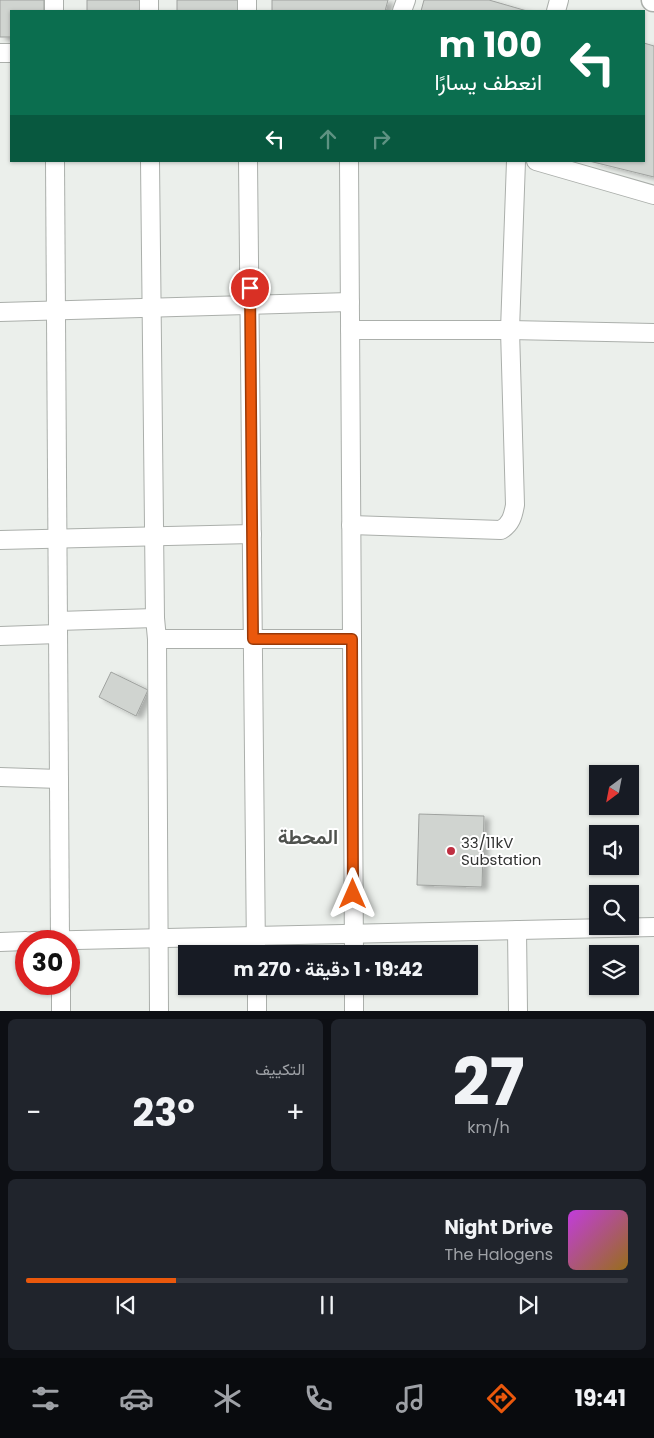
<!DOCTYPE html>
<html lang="ar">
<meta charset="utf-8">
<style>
body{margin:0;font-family:Poppins,Vazirmatn,sans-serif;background:#20242c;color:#f1f3f6;direction:rtl;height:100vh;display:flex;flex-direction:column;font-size:19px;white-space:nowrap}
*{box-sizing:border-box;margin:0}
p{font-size:16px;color:#9ea1a6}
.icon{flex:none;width:28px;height:28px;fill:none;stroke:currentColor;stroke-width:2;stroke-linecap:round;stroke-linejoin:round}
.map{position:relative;height:1011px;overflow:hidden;direction:ltr}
.side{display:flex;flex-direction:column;gap:8px;padding:8px;background:#0d0f14;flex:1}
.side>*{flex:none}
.banner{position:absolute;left:10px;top:10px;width:635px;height:152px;border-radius:0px;box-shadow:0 1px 4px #0004;direction:rtl;background:#0b6e4f;color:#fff;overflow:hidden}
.needle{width:32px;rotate:212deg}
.fabs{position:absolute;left:589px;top:765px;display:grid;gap:10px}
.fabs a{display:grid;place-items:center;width:50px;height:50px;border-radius:0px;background:#171b24;box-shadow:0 1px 4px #0004;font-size:25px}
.speed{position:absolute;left:15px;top:930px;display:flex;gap:10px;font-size:25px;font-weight:700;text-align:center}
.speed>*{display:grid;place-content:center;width:65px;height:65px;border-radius:50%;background:#171b24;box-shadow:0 1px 4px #0004;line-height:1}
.speed .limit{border:8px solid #d22;background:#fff;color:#111}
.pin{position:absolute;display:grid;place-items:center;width:42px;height:42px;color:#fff;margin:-21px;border:2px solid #fff;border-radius:50%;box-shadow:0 1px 5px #0007}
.me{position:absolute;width:55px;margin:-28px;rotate:0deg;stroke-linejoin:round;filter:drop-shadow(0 0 4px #0008)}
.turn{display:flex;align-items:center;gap:18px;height:105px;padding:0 20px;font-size:22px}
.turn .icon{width:65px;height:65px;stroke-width:2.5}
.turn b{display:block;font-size:35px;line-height:42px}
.lanes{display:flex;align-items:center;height:48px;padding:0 20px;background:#0003;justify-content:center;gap:25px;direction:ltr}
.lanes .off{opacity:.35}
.big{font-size:38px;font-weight:700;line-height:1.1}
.side .card{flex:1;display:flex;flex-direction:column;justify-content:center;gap:8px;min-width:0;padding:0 18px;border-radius:8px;background:#20242c}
.side .dial{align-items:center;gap:0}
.dial b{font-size:65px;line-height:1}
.song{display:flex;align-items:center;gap:15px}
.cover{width:60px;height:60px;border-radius:8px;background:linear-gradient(135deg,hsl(290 70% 55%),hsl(40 70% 35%))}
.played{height:5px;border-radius:2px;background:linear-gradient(90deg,#ea580c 25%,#363941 25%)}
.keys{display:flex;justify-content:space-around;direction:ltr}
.heat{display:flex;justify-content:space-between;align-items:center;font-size:28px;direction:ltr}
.side .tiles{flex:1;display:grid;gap:8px;grid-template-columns:1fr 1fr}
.card:last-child{grid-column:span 2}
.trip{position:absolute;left:178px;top:945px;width:300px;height:50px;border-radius:0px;background:#171b24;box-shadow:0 1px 4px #0004;font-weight:700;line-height:50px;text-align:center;direction:rtl}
.tabs{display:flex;height:80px;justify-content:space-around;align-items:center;background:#090b0e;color:#9ea1a6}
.tabs .icon{width:35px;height:35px}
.tabs .active{color:#ea580c}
.tabs b{font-size:22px;color:#f1f3f6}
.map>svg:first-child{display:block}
.building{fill:#d0d4d0;stroke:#9fa29f;filter:url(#shadow)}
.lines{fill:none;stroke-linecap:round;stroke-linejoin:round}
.minor-casing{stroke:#abafab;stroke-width:20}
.tertiary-casing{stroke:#abafab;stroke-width:25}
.minor{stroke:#fff;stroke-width:18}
.tertiary{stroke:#fff;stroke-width:22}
.route-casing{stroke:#983908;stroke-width:12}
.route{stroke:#ea580c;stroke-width:9}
.poi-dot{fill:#bf2f41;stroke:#fff;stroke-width:2}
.labels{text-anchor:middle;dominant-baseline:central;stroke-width:4;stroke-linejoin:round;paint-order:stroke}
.poi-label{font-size:15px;fill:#333433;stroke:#fff;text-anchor:start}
.district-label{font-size:20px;font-weight:bold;fill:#4f524e;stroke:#fff}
</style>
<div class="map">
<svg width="654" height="1011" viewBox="0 0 654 1011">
<defs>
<filter id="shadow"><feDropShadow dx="5.5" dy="3" stdDeviation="2.5" flood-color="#0004"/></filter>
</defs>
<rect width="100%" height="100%" fill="#ebefeb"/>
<g class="building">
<path d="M0 0H44V11H11V37H0Z"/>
<rect x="87" y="0" width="54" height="11"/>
<rect x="177" y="0" width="64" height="11"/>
<path d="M272 0H388L385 11H272Z"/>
<path d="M424 0H489L527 11H421Z"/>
<path d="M644 43 654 46V177L589 161H644Z"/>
<path d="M111 672 148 690 136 716 99 697Z"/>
<path d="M419 814 484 816 482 887 417 885Z"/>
</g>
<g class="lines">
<g class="minor-casing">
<g id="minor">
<path d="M54 0V11"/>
<path d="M149 0V11"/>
<path d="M247 0V11"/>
<path d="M402 11 406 0"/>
<path d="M556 11 559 0"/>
<path d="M0 53H11"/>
<path d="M55 161 60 941"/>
<path d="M150 161 155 618 157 639 159 1011"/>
<path d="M248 161 256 954"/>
<path d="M349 161 354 954"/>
<path d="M536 161 654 195"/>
<path d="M0 312 350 302"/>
<path d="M350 330H510L654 333"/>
<path d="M351 525 501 530C511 524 513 516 515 505L510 330 516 161"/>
<path d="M0 540 252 534"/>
<path d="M58 621 155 618"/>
<path d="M0 636 58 634"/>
<path d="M157 639H352"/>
<path d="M0 777 59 779"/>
<path d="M517 930 518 1011"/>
<path d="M32 941 654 927"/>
<path d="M0 942 26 941"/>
<path d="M61 984V1011"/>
<path d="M257 986V1011"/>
<path d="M354 986V1011"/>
</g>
</g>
<g class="tertiary-casing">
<path id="tertiary" d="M653 0H654"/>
</g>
<use href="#minor" class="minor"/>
<use href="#tertiary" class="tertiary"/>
</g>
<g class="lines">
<g class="route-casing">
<path id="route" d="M250 288 253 639H352L353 894"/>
</g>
<use href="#route" class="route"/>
</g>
<circle class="poi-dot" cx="451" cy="851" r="5"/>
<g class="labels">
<g class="poi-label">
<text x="461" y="842">33/11kV<tspan x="461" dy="17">Substation</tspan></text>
</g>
<g class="district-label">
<text x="308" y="837">المحطة</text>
</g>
</g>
</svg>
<div class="fabs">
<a><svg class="needle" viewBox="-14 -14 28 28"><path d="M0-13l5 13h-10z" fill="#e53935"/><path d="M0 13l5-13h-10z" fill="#9ea1a6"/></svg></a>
<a><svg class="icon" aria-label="sound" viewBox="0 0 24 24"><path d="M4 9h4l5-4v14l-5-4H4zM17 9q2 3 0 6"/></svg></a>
<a><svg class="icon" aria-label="search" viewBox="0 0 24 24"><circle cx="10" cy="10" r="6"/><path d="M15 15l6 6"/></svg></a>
<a><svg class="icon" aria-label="layers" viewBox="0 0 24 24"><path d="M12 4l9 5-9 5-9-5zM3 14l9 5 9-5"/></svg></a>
</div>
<div class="speed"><div class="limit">30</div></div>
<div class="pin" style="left:250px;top:288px;background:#d93025"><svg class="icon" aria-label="arrive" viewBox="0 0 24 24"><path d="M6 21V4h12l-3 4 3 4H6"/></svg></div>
<svg class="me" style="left:353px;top:894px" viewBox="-20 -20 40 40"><path d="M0-17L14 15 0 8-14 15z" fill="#ea580c" stroke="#fff" stroke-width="4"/></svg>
<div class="trip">19:42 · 1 دقيقة · 270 m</div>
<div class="banner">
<div class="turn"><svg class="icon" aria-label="left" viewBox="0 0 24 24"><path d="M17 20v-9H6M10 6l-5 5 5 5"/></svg><div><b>100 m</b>انعطف يسارًا</div></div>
<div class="lanes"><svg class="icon" aria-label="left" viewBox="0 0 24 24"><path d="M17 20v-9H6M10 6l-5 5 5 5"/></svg><svg class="icon off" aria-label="ahead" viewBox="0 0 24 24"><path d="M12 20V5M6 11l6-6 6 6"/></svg><svg class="icon off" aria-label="right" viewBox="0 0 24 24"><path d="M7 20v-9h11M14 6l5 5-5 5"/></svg></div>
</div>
</div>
<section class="side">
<div class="tiles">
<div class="card dial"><b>27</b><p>km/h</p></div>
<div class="card"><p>التكييف</p>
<div class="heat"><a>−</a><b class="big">23°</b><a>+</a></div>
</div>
<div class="card">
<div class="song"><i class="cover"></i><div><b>Night Drive</b><p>The Halogens</p></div></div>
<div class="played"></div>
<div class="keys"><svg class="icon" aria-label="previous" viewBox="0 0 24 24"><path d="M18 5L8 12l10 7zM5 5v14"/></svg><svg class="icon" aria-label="pause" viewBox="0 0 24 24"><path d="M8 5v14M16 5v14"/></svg><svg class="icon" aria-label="next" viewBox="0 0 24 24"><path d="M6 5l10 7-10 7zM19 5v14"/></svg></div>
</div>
</div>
</section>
<nav class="tabs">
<b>19:41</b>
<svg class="icon active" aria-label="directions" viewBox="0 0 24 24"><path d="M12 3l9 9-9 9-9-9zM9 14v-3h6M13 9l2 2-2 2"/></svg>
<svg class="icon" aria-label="music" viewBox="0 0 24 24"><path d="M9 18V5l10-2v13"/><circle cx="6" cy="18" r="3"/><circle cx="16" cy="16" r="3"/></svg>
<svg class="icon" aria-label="phone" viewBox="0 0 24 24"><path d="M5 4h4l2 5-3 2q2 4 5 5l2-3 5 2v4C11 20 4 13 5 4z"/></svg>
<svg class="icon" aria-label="climate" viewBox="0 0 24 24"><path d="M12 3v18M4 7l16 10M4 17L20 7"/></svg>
<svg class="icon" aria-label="car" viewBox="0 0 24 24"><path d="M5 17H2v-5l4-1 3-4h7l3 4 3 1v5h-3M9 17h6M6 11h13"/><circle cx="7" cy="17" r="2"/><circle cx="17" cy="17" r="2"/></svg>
<svg class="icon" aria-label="filters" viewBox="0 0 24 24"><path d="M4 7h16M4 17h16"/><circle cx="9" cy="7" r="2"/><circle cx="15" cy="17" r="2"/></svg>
</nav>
